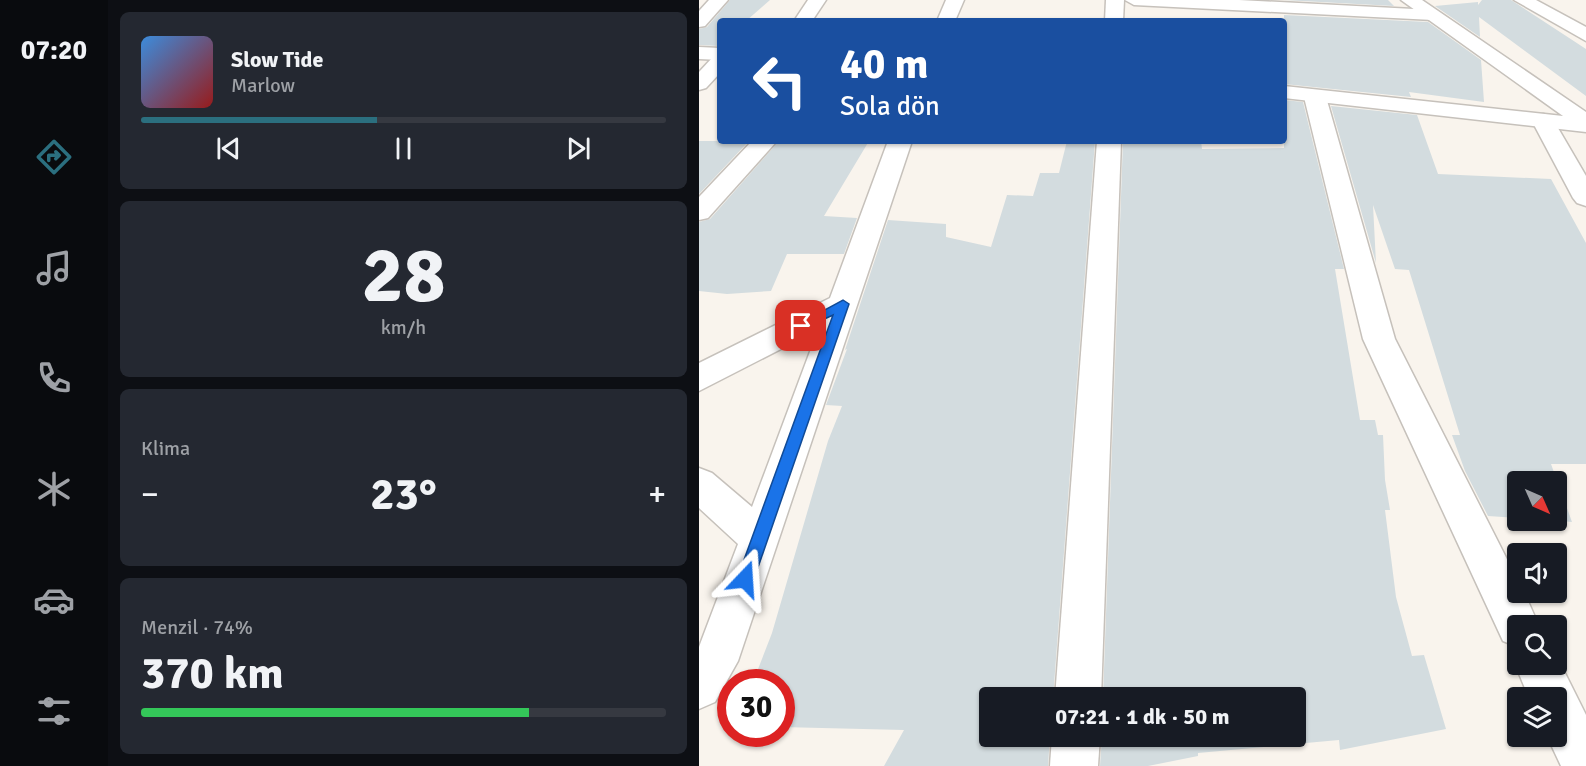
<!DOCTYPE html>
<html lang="tr">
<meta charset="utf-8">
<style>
body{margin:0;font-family:Signika,sans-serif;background:#242831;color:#f1f3f6;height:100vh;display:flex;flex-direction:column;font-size:22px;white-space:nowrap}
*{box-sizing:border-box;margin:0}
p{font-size:20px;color:#9ea1a6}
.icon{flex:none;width:33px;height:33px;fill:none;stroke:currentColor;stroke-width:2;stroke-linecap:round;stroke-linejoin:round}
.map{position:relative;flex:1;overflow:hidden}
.drawer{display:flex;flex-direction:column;gap:12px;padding:12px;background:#0d0f14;width:591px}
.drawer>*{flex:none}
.top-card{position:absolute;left:18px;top:18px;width:570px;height:126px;border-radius:6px;box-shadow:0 2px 4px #0004;background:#1a4fa0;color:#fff;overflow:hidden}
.needle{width:39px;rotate:135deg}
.buttons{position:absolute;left:808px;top:471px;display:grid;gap:12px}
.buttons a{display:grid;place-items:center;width:60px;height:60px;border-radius:6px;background:#171b24;box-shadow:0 2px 4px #0004;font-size:30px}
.speed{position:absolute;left:18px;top:669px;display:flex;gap:12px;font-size:30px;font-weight:700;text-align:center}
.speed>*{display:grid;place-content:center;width:78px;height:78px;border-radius:50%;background:#171b24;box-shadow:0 2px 4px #0004;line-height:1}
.speed .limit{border:9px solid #d22;background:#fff;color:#111}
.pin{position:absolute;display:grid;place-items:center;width:51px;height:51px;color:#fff;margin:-26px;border-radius:12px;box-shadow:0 3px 9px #0006}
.me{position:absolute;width:66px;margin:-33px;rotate:20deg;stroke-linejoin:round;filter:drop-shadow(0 0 4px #0008)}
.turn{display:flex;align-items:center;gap:21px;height:126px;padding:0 24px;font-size:27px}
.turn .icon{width:78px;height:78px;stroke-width:2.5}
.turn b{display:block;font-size:42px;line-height:51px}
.big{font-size:45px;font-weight:700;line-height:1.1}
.drawer .tile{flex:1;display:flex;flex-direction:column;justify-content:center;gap:9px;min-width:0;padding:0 21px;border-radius:9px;background:#242831}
.drawer .dial{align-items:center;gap:0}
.dial b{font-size:78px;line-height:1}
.song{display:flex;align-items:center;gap:18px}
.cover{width:72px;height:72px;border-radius:9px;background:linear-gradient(135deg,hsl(210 70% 55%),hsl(0 70% 35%))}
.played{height:6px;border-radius:3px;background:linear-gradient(90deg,#2b6f7f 45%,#363941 45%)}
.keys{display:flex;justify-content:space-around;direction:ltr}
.heat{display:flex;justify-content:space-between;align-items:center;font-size:33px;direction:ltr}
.charge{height:9px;border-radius:4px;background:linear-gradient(90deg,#34c759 74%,#363941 0)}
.trip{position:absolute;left:280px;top:687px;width:327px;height:60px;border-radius:6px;background:#171b24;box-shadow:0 2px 4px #0004;font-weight:700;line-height:60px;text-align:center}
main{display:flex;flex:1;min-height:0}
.menu{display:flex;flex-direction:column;width:108px;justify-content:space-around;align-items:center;background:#090b0e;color:#9ea1a6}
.menu .icon{width:42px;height:42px}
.menu .on{color:#2b6f7f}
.menu b{font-size:27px;color:#f1f3f6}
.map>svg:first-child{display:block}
.building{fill:#d3dcdf}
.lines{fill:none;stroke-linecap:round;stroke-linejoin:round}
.street-casing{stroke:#c6c1bb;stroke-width:3}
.secondary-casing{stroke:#c6c1bb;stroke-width:3}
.street{fill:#fff;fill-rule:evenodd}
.secondary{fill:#fff;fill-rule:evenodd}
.route{fill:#1a73e8;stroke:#114b97;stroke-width:1.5}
</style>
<main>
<nav class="menu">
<b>07:20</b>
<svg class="icon on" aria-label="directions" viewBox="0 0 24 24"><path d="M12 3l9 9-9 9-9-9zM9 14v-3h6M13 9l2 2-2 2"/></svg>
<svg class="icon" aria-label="music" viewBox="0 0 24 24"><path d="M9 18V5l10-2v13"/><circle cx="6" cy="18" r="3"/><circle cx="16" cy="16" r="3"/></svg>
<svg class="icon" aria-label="phone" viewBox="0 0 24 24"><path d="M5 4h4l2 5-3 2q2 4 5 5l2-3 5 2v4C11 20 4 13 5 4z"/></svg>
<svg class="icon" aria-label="climate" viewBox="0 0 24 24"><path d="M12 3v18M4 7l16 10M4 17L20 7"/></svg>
<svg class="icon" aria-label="car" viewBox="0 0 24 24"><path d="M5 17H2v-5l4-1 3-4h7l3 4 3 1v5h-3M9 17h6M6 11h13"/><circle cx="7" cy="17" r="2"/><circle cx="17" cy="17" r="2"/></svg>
<svg class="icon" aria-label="filters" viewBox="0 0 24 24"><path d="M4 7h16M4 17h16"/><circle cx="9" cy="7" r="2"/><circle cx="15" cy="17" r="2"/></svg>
</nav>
<section class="drawer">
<div class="tile">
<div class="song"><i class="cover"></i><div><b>Slow Tide</b><p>Marlow</p></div></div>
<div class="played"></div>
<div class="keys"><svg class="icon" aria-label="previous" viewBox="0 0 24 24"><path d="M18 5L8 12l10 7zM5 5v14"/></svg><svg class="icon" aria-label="pause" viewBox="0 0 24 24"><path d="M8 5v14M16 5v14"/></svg><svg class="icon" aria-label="next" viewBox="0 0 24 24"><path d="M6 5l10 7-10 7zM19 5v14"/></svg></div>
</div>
<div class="tile dial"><b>28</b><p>km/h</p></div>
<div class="tile"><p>Klima</p>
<div class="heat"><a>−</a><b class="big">23°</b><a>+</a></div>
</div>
<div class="tile"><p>Menzil · 74%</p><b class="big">370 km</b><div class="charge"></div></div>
</section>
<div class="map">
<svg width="887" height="766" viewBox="0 0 887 766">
<rect width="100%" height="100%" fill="#f9f4ed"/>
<g class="building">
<path d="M31 0H71L47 21H21L20 46 0 45V29L8 27Z"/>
<path d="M585 0H689L695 6Z"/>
<path d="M783 0H812L887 49V96L780 17 781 37 736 6 779 2V5Z"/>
<path d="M585 15 729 22 782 60 785 102 710 92 712 97 585 84Z"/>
<path d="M585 100 604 102 645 269H636L661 420H676L679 435H684L686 480 691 510H686L697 597 713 656 725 655 747 729 641 750 640 740 499 753V756L449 766H401L403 736H597V698H404L424 141H502L503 149 585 148Z"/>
<path d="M632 106 718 115 739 174 852 179 887 243V464H852L873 522 852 520H858V482H819V518L789 516 766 471 753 435H761L710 270 696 269 674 205 677 263Z"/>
<path d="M0 141H50L0 194Z"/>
<path d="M80 141H170L125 216 158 218 145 254H88L72 291 28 294 0 291V222L11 219Z"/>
<path d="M368 141H396L354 698H291V736H351L349 766H185L205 730 82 727V682H54L73 633 129 441 143 406 127 405 148 349 146 350 189 220 247 224V237L292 247 308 195 334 196 341 173H360Z"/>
</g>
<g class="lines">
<g class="street-casing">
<g id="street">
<path d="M10 0H29L6 26 0 27V11Z"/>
<path d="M109 0H127L113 21H95Z"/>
<path d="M247 0H265L256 21H238Z"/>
<path d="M407 0H425L424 21H406Z"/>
<path d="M426 0H540L734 10 743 15 734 20 435 5Z"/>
<path d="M815 0H837L887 27V41Z"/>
<path d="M21 55V73L7 88 0 90V72L14 57Z"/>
<path d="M616 91 624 92 627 97 696 339 819 581V592H825L840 626H819V647L804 641 664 339 605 97 608 92Z"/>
<path d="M844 114 852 116 887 176V206L878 203 874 198 833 121 836 116Z"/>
<path d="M53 141H78L9 218 0 220V197Z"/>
<path d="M189 141H213L39 661 16 702 0 709V647L39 544 0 508V468L13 473 53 507 119 330 0 391V363L131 298Z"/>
<path d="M398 141H422L402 698H356Z"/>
<path d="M819 656V664H858V657L887 715V766H862L848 736H858V698H830L816 664Z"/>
<path d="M353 736H401L399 766H351Z"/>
</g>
</g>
<g class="secondary-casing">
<g id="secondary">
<path d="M702 0H723L887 112V132L585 98V86L864 116Z"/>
<path d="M0 47 21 48V60L0 59Z"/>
</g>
</g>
<use href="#street" class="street"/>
<use href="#secondary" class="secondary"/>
</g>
<path class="route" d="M144 300 150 304 55 579 52 585 46 588 40 585 38 579 134 315 102 330 96 326Z"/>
</svg>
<div class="buttons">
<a><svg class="needle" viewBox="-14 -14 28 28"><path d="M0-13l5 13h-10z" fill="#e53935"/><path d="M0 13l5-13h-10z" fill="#9ea1a6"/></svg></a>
<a><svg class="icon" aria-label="sound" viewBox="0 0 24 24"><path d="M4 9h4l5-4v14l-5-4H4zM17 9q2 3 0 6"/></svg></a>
<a><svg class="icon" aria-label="search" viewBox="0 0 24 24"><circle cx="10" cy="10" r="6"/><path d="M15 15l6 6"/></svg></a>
<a><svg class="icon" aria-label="layers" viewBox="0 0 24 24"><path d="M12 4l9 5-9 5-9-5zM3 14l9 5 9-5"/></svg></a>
</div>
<div class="speed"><div class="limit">30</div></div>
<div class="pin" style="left:102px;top:326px;background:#d93025"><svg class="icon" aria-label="arrive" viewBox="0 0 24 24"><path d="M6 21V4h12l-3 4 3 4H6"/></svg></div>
<svg class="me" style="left:46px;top:579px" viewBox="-20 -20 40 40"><path d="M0-17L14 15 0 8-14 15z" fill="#1a73e8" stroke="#fff" stroke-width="4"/></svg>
<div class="trip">07:21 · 1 dk · 50 m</div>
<div class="top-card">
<div class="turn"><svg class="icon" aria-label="left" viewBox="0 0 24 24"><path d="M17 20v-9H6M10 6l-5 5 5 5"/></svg><div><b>40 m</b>Sola dön</div></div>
</div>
</div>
</main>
